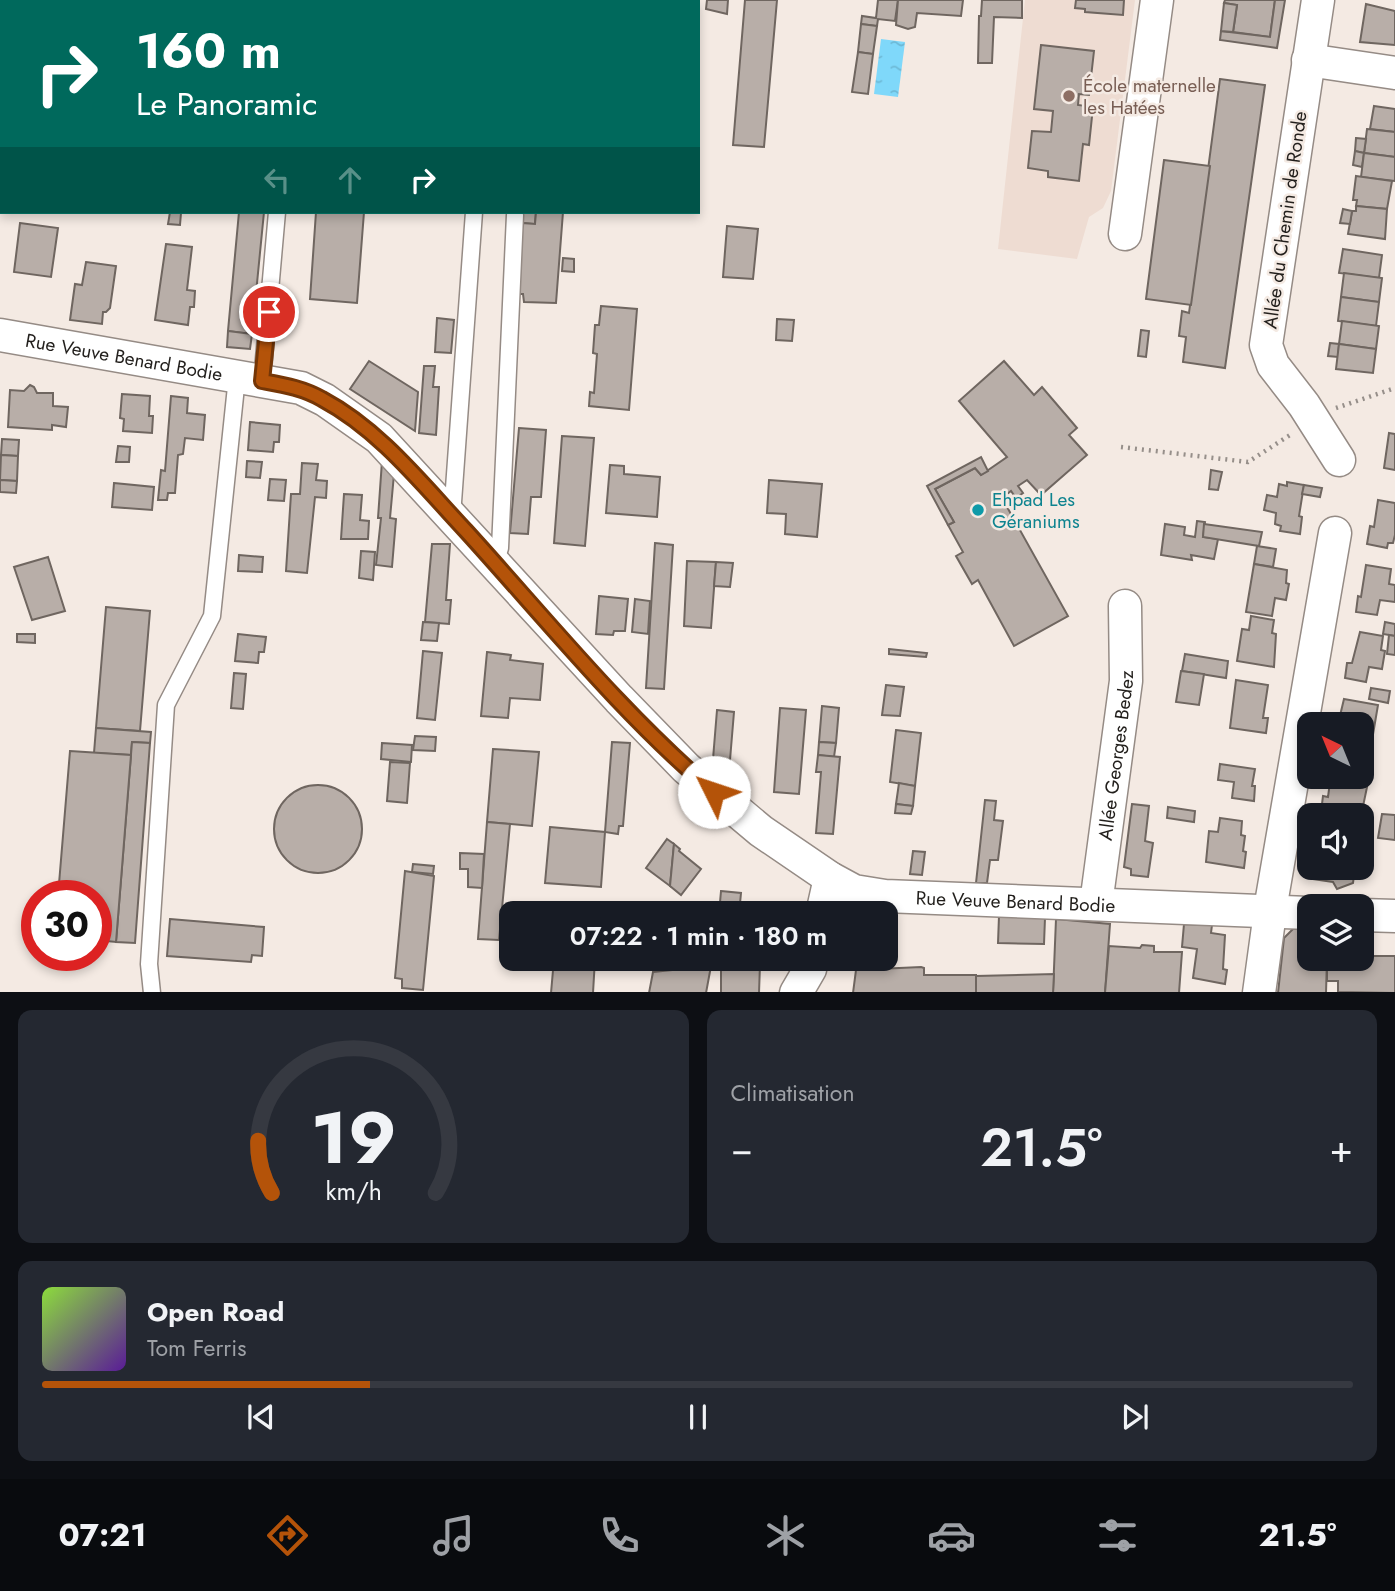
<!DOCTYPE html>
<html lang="fr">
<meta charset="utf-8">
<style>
body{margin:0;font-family:Jost,sans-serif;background:#242831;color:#f1f3f6;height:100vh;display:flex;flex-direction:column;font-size:26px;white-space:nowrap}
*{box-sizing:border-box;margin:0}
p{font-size:23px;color:#9ea1a6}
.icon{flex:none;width:38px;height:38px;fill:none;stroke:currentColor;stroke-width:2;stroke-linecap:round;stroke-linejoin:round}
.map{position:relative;height:992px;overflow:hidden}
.panel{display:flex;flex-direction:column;gap:18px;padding:18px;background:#0d0f14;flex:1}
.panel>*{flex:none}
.banner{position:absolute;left:0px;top:0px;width:700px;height:214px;box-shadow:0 4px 10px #0003;background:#00695c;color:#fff;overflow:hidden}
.needle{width:46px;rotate:317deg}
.buttons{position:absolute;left:1297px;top:712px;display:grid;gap:14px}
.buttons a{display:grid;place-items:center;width:77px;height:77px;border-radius:14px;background:#171b24;box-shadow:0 4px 10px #0003;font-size:35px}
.speed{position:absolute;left:21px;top:880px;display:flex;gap:14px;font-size:35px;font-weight:700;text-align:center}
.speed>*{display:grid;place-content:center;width:91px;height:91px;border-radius:50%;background:#171b24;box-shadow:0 4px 10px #0003;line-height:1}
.speed .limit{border:10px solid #d22;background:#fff;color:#111}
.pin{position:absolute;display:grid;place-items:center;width:60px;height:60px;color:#fff;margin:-30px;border:4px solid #fff;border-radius:50%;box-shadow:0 2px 7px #0007}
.me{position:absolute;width:77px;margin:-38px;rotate:311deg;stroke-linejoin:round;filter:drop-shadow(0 0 5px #0008)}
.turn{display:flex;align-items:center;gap:24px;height:147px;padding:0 21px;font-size:32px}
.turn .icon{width:91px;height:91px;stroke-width:2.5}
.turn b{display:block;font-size:49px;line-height:60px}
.lanes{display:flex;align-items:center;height:66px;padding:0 21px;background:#0003;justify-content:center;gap:35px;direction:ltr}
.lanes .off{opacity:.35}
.big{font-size:52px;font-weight:600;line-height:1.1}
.panel .tile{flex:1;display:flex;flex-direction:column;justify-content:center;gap:10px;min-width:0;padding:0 24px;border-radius:14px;background:#242831}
.panel .dial{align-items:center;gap:0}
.dial svg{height:182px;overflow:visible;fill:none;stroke:#363941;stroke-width:7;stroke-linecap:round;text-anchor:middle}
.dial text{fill:#f1f3f6;stroke:none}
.song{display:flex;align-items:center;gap:21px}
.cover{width:84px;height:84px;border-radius:10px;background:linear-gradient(135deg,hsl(90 70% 55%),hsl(270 70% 35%))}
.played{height:7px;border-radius:4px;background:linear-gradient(90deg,#b45309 25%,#363941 25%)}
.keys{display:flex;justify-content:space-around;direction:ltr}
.heat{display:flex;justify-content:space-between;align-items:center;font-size:38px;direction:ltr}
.panel .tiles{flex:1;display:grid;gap:18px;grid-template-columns:1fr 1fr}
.tile:last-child{grid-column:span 2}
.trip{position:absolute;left:499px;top:901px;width:399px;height:70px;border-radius:14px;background:#171b24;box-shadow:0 4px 10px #0003;font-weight:600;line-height:70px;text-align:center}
.tab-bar{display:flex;height:112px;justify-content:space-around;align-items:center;background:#090b0e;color:#9ea1a6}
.tab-bar .icon{width:49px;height:49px}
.tab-bar .current{color:#b45309}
.tab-bar b{font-size:32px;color:#f1f3f6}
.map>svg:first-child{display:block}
.built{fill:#eedcd2}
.water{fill:url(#water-ripples)}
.building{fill:#b8aea8;stroke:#6f6660;stroke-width:2}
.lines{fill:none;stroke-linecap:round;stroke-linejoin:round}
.lane-casing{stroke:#958b85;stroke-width:19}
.street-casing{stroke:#958b85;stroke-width:35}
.path{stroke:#968f8a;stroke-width:4.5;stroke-dasharray:2 5;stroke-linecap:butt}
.lane{stroke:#fff;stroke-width:16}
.street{stroke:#fff;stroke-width:32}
.route-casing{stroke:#753606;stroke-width:18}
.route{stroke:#b45309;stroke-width:12}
.education-dot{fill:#8d6e63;stroke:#f4eae3;stroke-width:2.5}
.culture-dot{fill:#0f9aa8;stroke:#f4eae3;stroke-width:2.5}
.labels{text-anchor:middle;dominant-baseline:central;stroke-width:5;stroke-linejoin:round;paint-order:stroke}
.education-label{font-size:19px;fill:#785e54;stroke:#f4eae3;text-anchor:start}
.street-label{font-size:19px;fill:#221f1c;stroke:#f4eae3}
.culture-label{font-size:19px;fill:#0d838f;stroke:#f4eae3;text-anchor:start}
</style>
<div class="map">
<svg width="1395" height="993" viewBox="0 0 1395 993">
<defs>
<pattern id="water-ripples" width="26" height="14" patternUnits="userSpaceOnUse" patternTransform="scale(1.75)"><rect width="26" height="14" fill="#7fd8fa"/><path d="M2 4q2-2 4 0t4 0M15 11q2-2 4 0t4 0" fill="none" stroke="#6db9d6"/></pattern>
</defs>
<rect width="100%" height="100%" fill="#f4eae3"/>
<path class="built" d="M1025 0H1135L1111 191 1103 208 1089 217 1077 259 998 249Z"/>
<path class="water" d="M881 39 905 42 898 97 874 94Z"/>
<g class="building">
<path d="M0 0H14L2 2V86Z"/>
<path d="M707 0H728L727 14 706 9Z"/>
<path d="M745 0H777L764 147 733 145Z"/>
<path d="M878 0H898L895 21 878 19 877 26 861 24 862 16 876 18Z"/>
<path d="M898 0H963L961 16 917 13 915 27 908 29 896 25Z"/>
<path d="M982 0H1022V18L994 17 992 63H978L979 16H981Z"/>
<path d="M1076 0H1124L1123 15 1085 12V9L1075 8Z"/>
<path d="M1225 0H1275L1270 37 1233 32 1237 5 1224 3Z"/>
<path d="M1275 0H1285L1277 48 1220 40 1221 31 1270 37Z"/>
<path d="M1224 3 1237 5 1233 32 1221 31Z"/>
<path d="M1366 4 1395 11V45L1360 42Z"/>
<path d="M861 24 877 26 873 54 858 52Z"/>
<path d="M1041 45 1094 51 1089 95 1079 94 1078 105 1093 107 1089 145 1083 144 1079 181 1048 177V171L1028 168 1032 131 1051 132 1053 111 1034 109Z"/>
<path d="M858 52 873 54 868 94 852 92Z"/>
<path d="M1220 79 1265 85 1225 368 1183 362 1186 337 1179 336 1182 311 1189 313Z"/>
<path d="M1374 106 1395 109V132L1370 129Z"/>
<path d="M1367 129 1395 132V157L1364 153Z"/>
<path d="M1356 138 1366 139 1364 153 1355 151Z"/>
<path d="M1355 151 1364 153 1362 167 1353 165Z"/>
<path d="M1364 153 1395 157V181L1361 177Z"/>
<path d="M1164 160 1210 166 1191 305 1146 299Z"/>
<path d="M1356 176 1392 181 1387 209 1356 206 1357 200H1353Z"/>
<path d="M1356 206 1387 209 1385 239 1348 234 1352 211H1356Z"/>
<path d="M1343 209 1352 211 1350 224 1340 223Z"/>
<path d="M170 212 181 213 180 225 168 224Z"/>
<path d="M239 212H264L252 334 228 331Z"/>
<path d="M316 212H364L357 303 310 299Z"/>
<path d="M522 212H536L535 224 522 223Z"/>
<path d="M536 212H563L556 303 524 302 523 294H517L522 223 535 224Z"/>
<path d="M20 223 58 228 51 277 14 272Z"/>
<path d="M727 226 758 229 753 279 723 277Z"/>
<path d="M166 244 192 247 187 290 195 291 194 307H190L188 325 155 320Z"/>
<path d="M1343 249 1382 255 1379 278 1339 273Z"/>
<path d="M563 258 574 259V272L562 271Z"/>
<path d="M86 262 116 266 110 308 106 312H103L102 324 70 320 75 284 82 285Z"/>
<path d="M1344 273 1382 278 1379 302 1341 297Z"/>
<path d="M1341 297 1379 302 1376 326 1338 321Z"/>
<path d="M601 306 637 309 629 410 589 406 590 392 594 393 597 354 593 353 595 325H599Z"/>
<path d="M437 318 454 320 451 353 435 352Z"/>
<path d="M777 319 794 320 792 341 776 340Z"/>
<path d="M1342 321 1379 326 1376 349 1339 344Z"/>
<path d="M1141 330 1149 331 1146 357 1138 356Z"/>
<path d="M228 331 252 334 250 349 227 347Z"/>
<path d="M1330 343 1339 344 1338 357 1328 356Z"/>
<path d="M1339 344 1376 349 1373 373 1336 369Z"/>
<path d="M369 361 418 392 415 431 350 389Z"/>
<path d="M1004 361 1034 395 1042 387 1077 428 1069 435 1087 455 1041 495 1027 480 1018 486 1023 493 1016 498 1011 491 1002 498 1068 616 1014 646 978 580 972 584 956 556 963 552 948 525 954 522 935 489 975 468 981 475 1007 457 959 401Z"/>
<path d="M424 366H435L433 387H439L436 435 419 433Z"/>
<path d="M30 385 34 387 37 393H53V406L68 407 66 427 52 425V430L8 427 10 390 24 391Z"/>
<path d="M122 394 150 396 149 416H153L152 433 123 431 124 419 120 418Z"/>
<path d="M171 396 188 398 187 413 205 415 203 440 185 438 183 454 178 455 175 493H168L167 500H158L161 470 165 471Z"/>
<path d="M250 422 280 425 279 442H274L273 452 248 450Z"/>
<path d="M519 428 546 430 541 497H531L528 534 510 533Z"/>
<path d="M1389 433 1395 434V470L1384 468Z"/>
<path d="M562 436 594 438 585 546 554 543Z"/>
<path d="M2 439 19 440 18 456 1 455Z"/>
<path d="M118 446 130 447 129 462H116Z"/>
<path d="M1 455 18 456 17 481 0 480Z"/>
<path d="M981 457 988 471 981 475 975 468 935 489 954 522 948 525 927 486Z"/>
<path d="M247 461 262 462 260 478 246 477Z"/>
<path d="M382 461 394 474 390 518 396 519 392 567 376 565 381 518H378Z"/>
<path d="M302 463 318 464 316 480 327 481 326 498 315 497 307 573 286 571 291 494H300Z"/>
<path d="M610 465 624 466V474L660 477 657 517 606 513Z"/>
<path d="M1211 470 1222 472 1218 490 1209 489Z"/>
<path d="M270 479 286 480 284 501 268 500Z"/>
<path d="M0 480 17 481 16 493 0 492Z"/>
<path d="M769 480 822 484 817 537 785 534 786 514 767 513Z"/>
<path d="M1287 482 1304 485 1299 516 1302 517 1300 534 1280 531 1281 526 1275 524 1276 513 1264 510 1267 495 1277 497 1279 484 1287 486Z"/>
<path d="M114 483 154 487 152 510 112 507Z"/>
<path d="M1304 485 1322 488 1320 497 1302 494Z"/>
<path d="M344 494 362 495 360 520 369 521 368 539H341Z"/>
<path d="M1378 500 1395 503V535L1393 543H1388L1387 548 1367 544 1370 526 1374 527Z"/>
<path d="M1197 521 1205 522 1203 537 1218 539 1214 559 1191 555 1192 560 1161 555 1165 524 1185 527 1184 535 1195 537Z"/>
<path d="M1204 524 1262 532 1259 546 1203 537Z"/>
<path d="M655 543 673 545 664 689 646 688Z"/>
<path d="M432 544H450L446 600H451L449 624 425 622Z"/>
<path d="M1257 546 1276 549 1273 567 1254 564Z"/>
<path d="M361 551 375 552 373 580 359 578Z"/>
<path d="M239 555 263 557 262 572 238 571Z"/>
<path d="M48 557 65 611 32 620 14 567Z"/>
<path d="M687 561 716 562 711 628 684 626Z"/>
<path d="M716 562 733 563 730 587 714 586Z"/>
<path d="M1254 564 1287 570 1286 583 1289 584 1286 600 1275 598 1272 616 1246 612Z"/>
<path d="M1366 565 1391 569 1389 584 1395 585V602L1380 600 1377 615 1356 612 1358 596 1361 597Z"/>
<path d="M599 596 628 599 625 631H614L613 635 596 634Z"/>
<path d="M635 599 650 601 648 634 632 632Z"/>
<path d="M106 607 150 611 140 731 96 728Z"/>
<path d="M1251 616 1274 620 1272 633 1276 634 1274 667 1237 661 1242 629 1249 630Z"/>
<path d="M423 622 439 623 437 641 421 640Z"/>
<path d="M1385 622 1395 624V636L1383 634Z"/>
<path d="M1360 632 1383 636 1381 650 1385 651 1382 669 1369 667 1366 682 1345 678 1347 663H1352Z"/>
<path d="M17 634H35V643L17 642Z"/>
<path d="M238 634 266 637 264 652H259L258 663 235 661Z"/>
<path d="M1389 635 1395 636V655L1387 654Z"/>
<path d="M889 649 927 653 926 657 889 654Z"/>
<path d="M423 651 442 653 435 720 417 718Z"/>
<path d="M487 652 511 655 510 660 543 664 540 700 510 698 508 718 481 716Z"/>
<path d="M1185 654 1228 661 1226 678 1182 671Z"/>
<path d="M1181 671 1204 674 1199 705 1176 702Z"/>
<path d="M234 673 246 674 243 709 231 708Z"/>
<path d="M1236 680 1268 685 1263 718H1268L1266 733 1230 728Z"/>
<path d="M886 685 904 687 900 716 882 715Z"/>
<path d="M1371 688 1390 691 1388 703 1369 699Z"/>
<path d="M1344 699 1378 705 1370 752 1362 751V724H1338Z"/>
<path d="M822 706 839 708 836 743 819 742Z"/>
<path d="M780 708 806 710 799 794 774 792Z"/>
<path d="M717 710 734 712 730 760 713 759Z"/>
<path d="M96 728 151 732 150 743 132 742 131 755 94 753Z"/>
<path d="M896 730 921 733 915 786 890 782Z"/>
<path d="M415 736 436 737 435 751 413 750Z"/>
<path d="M132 742 150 743 135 943 116 942Z"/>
<path d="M612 742 630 743 623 826H619L618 834 605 832Z"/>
<path d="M819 742 836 743 834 757 818 755Z"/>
<path d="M382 743 412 745 411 762 381 759Z"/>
<path d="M493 749 539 752 532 826 487 822Z"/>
<path d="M70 751 131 755 116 942 96 940V896H58Z"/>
<path d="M818 755 840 757 833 834 816 833 821 772H816Z"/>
<path d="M390 762 410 763 407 803 387 801Z"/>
<path d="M1220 764 1255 769 1252 786H1255L1254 801 1232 798 1234 782 1218 780Z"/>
<path d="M1330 782 1367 787 1361 816H1341L1321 812 1323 796 1328 797Z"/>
<path d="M899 783 915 786 913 806 896 804Z"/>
<circle cx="318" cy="829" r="44"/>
<path d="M985 800 996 801 994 820 1003 821 998 860H990L987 883H976Z"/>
<path d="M896 804 913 806 911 814 895 813Z"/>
<path d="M1132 804 1149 806 1145 841 1153 843 1148 877 1131 875V869L1124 867Z"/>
<path d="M1168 807 1195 811 1194 822 1167 818Z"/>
<path d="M1382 814 1395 815V840L1378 838Z"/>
<path d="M1220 818 1242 821 1241 835 1245 836 1243 851 1246 852 1244 868 1206 862 1209 831 1218 832Z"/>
<path d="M487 822 510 824 499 940 478 939Z"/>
<path d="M550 827 605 832 601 887 545 883Z"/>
<path d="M667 839 674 844 670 886 646 868Z"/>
<path d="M674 844 680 849 679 851 701 869 681 895 670 886Z"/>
<path d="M913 851 925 852 922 875 910 874Z"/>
<path d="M460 853 484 854 482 888 468 887V869H460Z"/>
<path d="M413 864 434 866 433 874 412 872Z"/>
<path d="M1314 868H1355L1353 883 1337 889 1333 882 1312 879Z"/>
<path d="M405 871 434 876 423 990 402 988V979L395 978Z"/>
<path d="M721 891 741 893 739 914H719Z"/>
<path d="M574 905 600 906 599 914H573Z"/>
<path d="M999 916 1045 918 1044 944 998 943Z"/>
<path d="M170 919 264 927 262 956 252 955 251 962 167 956Z"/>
<path d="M1056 919 1110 924 1105 993H1053Z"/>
<path d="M1184 924 1212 925 1211 933 1225 935 1223 969 1227 970 1225 984 1193 978 1197 949 1182 947Z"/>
<path d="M1294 928 1309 929V959H1327L1326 993H1278L1284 938Z"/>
<path d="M1142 945 1154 946V952H1182L1179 993H1105L1109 946 1140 948Z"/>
<path d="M1362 956H1395V993L1338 992V981H1327V969H1339V959H1362Z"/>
<path d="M554 959H595L593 993H551Z"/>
<path d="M721 964H760L759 993H721Z"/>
<path d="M711 966 706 993H649L653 972Z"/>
<path d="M921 967 924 968V975H976V993H853L856 970Z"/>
<path d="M1054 974 1053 993H976V976Z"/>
</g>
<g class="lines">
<g class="lane-casing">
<g id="lane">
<path d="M295 2V0"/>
<path d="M262 381 277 212"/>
<path d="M452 516 474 212"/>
<path d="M495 563 500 548 515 215"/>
<path d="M152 993 149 964 166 705 212 616 237 377"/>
</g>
</g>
<g class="street-casing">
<g id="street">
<path d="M1318 0 1266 345 1273 365 1304 405 1339 460"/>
<path d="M1308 60 1395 73"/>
<path d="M1125 234 1157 0"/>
<path id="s1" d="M0 335 301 388 325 400 379 438 619 699 686 768 761 831 830 878 854 891 885 896 1309 913"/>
<path id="s2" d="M1096 904 1126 681 1125 606"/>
<path d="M822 914 830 878"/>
<path d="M1362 915 1395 916"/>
<path d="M796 993 810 969 812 959"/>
<path d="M1259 993 1272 898 1335 533"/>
</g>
</g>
<g class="path">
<path d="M1336 408 1395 388"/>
<path d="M1121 447 1248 462 1290 435"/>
</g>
<use href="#lane" class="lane"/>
<use href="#street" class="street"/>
</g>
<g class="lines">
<g class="route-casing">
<path id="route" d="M269 312 262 381C284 385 303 388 322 399 380 430 422 484 466 531 546 619 623 715 714 792"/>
</g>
<use href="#route" class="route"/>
</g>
<circle class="education-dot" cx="1069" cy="96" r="7"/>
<circle class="culture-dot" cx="978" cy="510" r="7"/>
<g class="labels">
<g class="education-label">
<text x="1083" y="85">École maternelle<tspan x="1083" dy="22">les Hatées</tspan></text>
</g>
<g class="street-label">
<text transform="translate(1285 220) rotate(-82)">Allée du Chemin de Ronde</text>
<text stroke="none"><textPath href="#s1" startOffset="126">Rue Veuve Benard Bodie</textPath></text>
<text stroke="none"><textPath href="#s2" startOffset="150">Allée Georges Bedez</textPath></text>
<text stroke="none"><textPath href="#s1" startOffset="1220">Rue Veuve Benard Bodie</textPath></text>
</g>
<g class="culture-label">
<text x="992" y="499">Ehpad Les<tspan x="992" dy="22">Géraniums</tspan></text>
</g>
</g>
</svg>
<div class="buttons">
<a><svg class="needle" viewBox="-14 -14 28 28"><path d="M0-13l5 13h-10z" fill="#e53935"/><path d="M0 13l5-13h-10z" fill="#9ea1a6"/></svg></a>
<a><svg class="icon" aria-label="sound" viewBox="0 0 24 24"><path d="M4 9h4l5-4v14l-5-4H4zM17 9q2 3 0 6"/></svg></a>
<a><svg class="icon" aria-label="layers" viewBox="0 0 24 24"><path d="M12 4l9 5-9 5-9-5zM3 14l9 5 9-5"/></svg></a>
</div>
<div class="speed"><div class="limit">30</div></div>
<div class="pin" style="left:269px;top:312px;background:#d93025"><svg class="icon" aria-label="arrive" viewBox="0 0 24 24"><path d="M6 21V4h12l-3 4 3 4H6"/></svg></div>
<svg class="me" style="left:714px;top:792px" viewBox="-20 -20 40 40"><circle r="19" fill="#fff"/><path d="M0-13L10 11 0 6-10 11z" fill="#b45309"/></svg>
<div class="trip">07:22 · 1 min · 180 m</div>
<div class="banner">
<div class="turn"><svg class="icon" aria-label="right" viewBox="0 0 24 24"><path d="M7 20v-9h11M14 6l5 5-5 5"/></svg><div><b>160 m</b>Le Panoramic</div></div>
<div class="lanes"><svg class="icon off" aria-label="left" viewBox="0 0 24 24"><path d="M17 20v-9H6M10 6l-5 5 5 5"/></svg><svg class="icon off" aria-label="ahead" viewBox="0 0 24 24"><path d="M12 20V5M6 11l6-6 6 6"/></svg><svg class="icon" aria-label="right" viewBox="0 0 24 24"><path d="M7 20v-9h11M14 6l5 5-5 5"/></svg></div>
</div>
</div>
<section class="panel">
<div class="tiles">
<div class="tile dial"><svg viewBox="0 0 100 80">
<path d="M14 69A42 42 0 1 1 86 69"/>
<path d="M14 69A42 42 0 0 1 8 46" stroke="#b45309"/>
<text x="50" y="56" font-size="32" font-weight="700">19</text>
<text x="50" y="72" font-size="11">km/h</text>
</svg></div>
<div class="tile"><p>Climatisation</p>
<div class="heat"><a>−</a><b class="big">21.5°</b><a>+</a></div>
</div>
<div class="tile">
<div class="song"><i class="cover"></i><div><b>Open Road</b><p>Tom Ferris</p></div></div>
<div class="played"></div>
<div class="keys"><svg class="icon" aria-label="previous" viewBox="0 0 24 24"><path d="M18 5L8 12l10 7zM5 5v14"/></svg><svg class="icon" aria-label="pause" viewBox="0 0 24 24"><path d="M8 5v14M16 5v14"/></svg><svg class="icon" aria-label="next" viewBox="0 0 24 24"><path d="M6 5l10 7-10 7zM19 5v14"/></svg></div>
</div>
</div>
</section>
<nav class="tab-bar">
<b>07:21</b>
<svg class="icon current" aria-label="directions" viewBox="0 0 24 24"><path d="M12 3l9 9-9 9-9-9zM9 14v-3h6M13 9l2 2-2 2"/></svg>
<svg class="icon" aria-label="music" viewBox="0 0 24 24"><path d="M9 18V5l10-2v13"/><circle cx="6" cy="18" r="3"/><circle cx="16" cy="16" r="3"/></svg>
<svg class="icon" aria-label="phone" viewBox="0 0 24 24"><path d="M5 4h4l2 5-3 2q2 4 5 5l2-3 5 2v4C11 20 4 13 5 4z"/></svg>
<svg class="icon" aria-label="climate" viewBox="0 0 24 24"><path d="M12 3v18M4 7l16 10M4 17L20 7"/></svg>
<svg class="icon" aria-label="car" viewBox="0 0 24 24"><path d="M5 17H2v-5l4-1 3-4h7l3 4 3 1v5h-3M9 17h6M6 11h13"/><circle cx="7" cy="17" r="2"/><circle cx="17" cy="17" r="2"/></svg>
<svg class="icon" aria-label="filters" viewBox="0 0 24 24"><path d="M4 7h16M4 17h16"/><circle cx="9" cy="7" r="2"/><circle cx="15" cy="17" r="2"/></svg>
<b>21.5°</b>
</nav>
